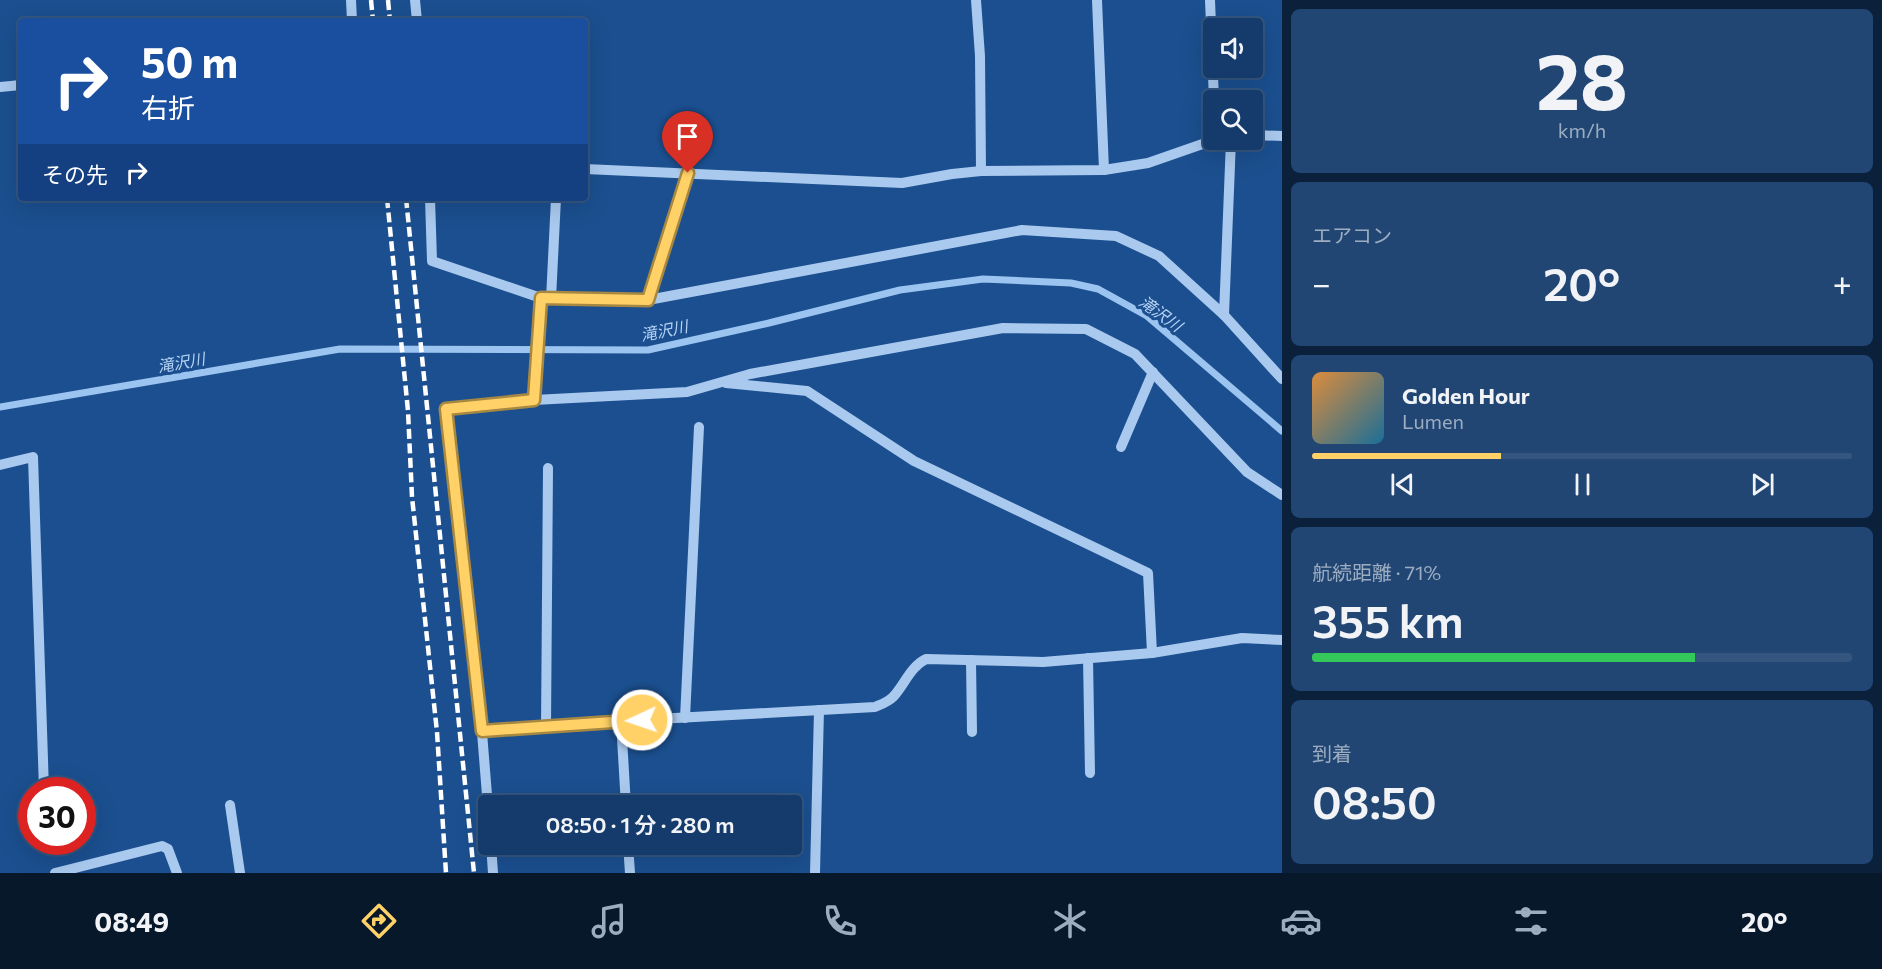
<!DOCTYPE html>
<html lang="ja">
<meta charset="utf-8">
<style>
body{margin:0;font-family:Commissioner,"Noto Sans JP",sans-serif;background:#214673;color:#f1f3f6;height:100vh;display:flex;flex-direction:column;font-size:22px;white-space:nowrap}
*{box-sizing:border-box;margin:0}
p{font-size:20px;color:#9dadc1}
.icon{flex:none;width:33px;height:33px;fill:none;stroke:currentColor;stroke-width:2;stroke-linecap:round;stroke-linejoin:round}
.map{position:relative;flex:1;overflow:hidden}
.details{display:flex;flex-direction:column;gap:9px;padding:9px;background:#0b203b;width:600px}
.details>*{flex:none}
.hud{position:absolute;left:18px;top:18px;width:570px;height:183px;border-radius:6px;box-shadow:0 6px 24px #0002,0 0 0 2px #33557e;background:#1a4fa0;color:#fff;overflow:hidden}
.controls{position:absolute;left:1203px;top:18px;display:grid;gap:12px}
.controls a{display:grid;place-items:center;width:60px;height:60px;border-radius:6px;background:#143b6b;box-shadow:0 6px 24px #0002,0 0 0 2px #33557e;font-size:30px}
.speed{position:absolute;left:18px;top:777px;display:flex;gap:12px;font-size:30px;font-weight:700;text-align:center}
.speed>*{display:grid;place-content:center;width:78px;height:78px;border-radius:50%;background:#143b6b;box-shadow:0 6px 24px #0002,0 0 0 2px #33557e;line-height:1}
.speed .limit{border:9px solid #d22;background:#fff;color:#111}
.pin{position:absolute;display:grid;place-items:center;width:51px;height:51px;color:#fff;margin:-62px -26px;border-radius:50% 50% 50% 0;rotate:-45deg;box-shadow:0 0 6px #0007}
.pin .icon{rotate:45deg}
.me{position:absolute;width:66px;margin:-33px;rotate:267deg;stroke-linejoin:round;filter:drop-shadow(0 0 4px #0008)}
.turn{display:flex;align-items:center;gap:21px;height:126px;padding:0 24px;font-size:27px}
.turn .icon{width:78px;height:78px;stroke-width:2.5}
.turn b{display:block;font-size:42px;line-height:51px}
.then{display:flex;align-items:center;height:57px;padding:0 24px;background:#0003;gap:12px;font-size:22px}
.big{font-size:45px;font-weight:600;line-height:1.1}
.details .tile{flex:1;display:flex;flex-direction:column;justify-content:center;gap:9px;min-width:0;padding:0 21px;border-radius:9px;background:#214673}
.details .dial{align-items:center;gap:0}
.dial b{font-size:78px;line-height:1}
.song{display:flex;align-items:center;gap:18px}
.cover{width:72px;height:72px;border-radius:9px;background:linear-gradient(135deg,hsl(30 70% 55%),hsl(200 70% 35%))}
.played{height:6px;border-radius:3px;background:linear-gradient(90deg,#ffd166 35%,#33557e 35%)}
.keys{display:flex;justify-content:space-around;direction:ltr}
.heat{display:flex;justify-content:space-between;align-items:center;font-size:33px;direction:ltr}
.charge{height:9px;border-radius:4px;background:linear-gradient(90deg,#34c759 71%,#33557e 0)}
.trip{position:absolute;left:478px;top:795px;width:324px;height:60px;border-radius:6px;background:#143b6b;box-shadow:0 6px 24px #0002,0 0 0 2px #33557e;font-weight:600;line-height:60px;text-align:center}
.menu{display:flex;height:96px;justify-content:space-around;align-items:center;background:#08182b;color:#9dadc1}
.menu .icon{width:42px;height:42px}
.menu .on{color:#ffd166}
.menu b{font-size:27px;color:#f1f3f6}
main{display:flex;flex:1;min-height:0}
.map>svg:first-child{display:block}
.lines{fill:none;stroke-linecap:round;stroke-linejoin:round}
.stream{stroke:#9cc4f0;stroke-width:7}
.minor{stroke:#a9c9ee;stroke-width:10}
.rail{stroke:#fff;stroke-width:4.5;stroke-dasharray:10 4.5;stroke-linecap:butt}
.route-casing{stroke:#a68842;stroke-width:15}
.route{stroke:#ffd166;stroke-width:10}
.labels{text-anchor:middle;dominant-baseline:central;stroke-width:6;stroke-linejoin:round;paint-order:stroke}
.water-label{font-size:16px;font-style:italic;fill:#b5d3f5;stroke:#1b4f8f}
</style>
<main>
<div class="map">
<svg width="1282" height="873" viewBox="0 0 1282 873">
<rect width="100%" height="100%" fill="#1b4f8f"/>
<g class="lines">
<path class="stream" d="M0 407 340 349 648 350 769 323 900 290 983 279 1071 283 1098 289 1147 316 1282 431"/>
<g class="minor">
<path d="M351 0 352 21"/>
<path d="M415 0 417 21"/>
<path d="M976 0 980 56 981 171"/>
<path d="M1097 0 1104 170"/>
<path d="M1210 0 1214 100"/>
<path d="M0 87 21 85"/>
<path d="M1252 135 1282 136"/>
<path d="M585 169 902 183 952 174 981 171 1104 170 1148 163 1214 140"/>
<path d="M430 198 432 261 541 298 648 300 1022 230 1116 236 1159 256 1224 315 1282 379"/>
<path d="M551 299 556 198"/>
<path d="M648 300 689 173"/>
<path d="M1224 315 1231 140"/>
<path d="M726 383 807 391 914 461 1148 573 1152 653"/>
<path d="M534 400 541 298"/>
<path d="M1121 447 1153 372"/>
<path d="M0 465 33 457 44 790"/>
<path d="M1088 658 1090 773"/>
<path d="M971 660 972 732"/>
<path d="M685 718 699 427"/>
<path d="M546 727 548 468"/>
<path d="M482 731 621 721"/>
<path d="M230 805 240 873"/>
<path d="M626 806 621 721 875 707C882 704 888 702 893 697 905 684 910 667 926 659L1043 662 1152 653 1242 638 1282 640"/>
<path d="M489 820 481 720 446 409 534 400 687 392 750 374 1003 328 1086 329 1135 354 1247 472 1282 495"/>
<path d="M491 844 493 873"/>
<path d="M628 844 630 873"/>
<path d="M55 873 162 846 168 849 177 873"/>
<path d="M815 873 819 710"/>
</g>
<g class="rail">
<path d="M371 0 373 21"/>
<path d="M388 0 390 21"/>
<path d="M387 198 408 411 412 497 437 732 446 873"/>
<path d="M406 198 474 873"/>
</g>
</g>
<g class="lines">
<g class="route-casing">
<path id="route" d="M642 720 482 731 446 409 534 400 541 298 648 300 688 173"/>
</g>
<use href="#route" class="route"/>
</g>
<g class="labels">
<g class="water-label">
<text transform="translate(1161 313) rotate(36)">滝沢川</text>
<text transform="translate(664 330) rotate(-11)">滝沢川</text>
<text transform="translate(181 362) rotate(-10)">滝沢川</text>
</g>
</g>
</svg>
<div class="controls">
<a><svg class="icon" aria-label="sound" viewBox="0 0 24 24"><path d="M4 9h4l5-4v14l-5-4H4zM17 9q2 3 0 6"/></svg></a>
<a><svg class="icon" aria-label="search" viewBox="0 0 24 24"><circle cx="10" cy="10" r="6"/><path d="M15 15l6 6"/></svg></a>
</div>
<div class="speed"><div class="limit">30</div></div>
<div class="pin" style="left:688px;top:173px;background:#d93025"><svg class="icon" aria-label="arrive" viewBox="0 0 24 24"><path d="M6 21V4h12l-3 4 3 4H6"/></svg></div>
<svg class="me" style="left:642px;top:720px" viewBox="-20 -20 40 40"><circle r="17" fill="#ffd166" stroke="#fff" stroke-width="3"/><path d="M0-11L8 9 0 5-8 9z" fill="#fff"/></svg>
<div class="trip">08:50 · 1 分 · 280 m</div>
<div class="hud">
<div class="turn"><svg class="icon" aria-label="right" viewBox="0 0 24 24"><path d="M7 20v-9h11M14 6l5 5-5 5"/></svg><div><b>50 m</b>右折</div></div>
<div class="then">その先<svg class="icon" aria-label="right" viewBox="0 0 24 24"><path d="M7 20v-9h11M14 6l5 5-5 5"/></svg></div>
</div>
</div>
<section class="details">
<div class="tile dial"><b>28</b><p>km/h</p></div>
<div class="tile"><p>エアコン</p>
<div class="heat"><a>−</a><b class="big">20°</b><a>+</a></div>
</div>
<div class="tile">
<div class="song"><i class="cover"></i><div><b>Golden Hour</b><p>Lumen</p></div></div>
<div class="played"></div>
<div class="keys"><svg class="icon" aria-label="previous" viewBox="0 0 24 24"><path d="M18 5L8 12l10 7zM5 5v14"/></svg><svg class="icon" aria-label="pause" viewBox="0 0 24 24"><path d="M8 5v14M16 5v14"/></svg><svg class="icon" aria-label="next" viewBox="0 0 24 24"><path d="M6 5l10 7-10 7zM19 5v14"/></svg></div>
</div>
<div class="tile"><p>航続距離 · 71%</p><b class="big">355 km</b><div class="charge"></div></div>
<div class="tile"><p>到着</p><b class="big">08:50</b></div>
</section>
</main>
<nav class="menu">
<b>08:49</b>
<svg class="icon on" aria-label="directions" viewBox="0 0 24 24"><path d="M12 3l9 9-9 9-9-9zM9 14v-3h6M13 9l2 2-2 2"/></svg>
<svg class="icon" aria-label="music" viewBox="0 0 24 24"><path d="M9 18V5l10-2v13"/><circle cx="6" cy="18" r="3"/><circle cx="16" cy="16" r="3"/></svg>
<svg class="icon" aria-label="phone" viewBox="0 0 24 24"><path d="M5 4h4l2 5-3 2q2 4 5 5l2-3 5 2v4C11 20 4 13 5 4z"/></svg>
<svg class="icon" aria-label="climate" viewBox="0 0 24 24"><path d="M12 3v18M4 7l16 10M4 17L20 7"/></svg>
<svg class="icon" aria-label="car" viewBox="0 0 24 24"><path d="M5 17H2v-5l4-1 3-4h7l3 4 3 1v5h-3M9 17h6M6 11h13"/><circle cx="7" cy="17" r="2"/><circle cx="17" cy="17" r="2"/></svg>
<svg class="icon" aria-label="filters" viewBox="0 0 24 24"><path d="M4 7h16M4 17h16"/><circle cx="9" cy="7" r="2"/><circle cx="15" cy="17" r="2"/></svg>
<b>20°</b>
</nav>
